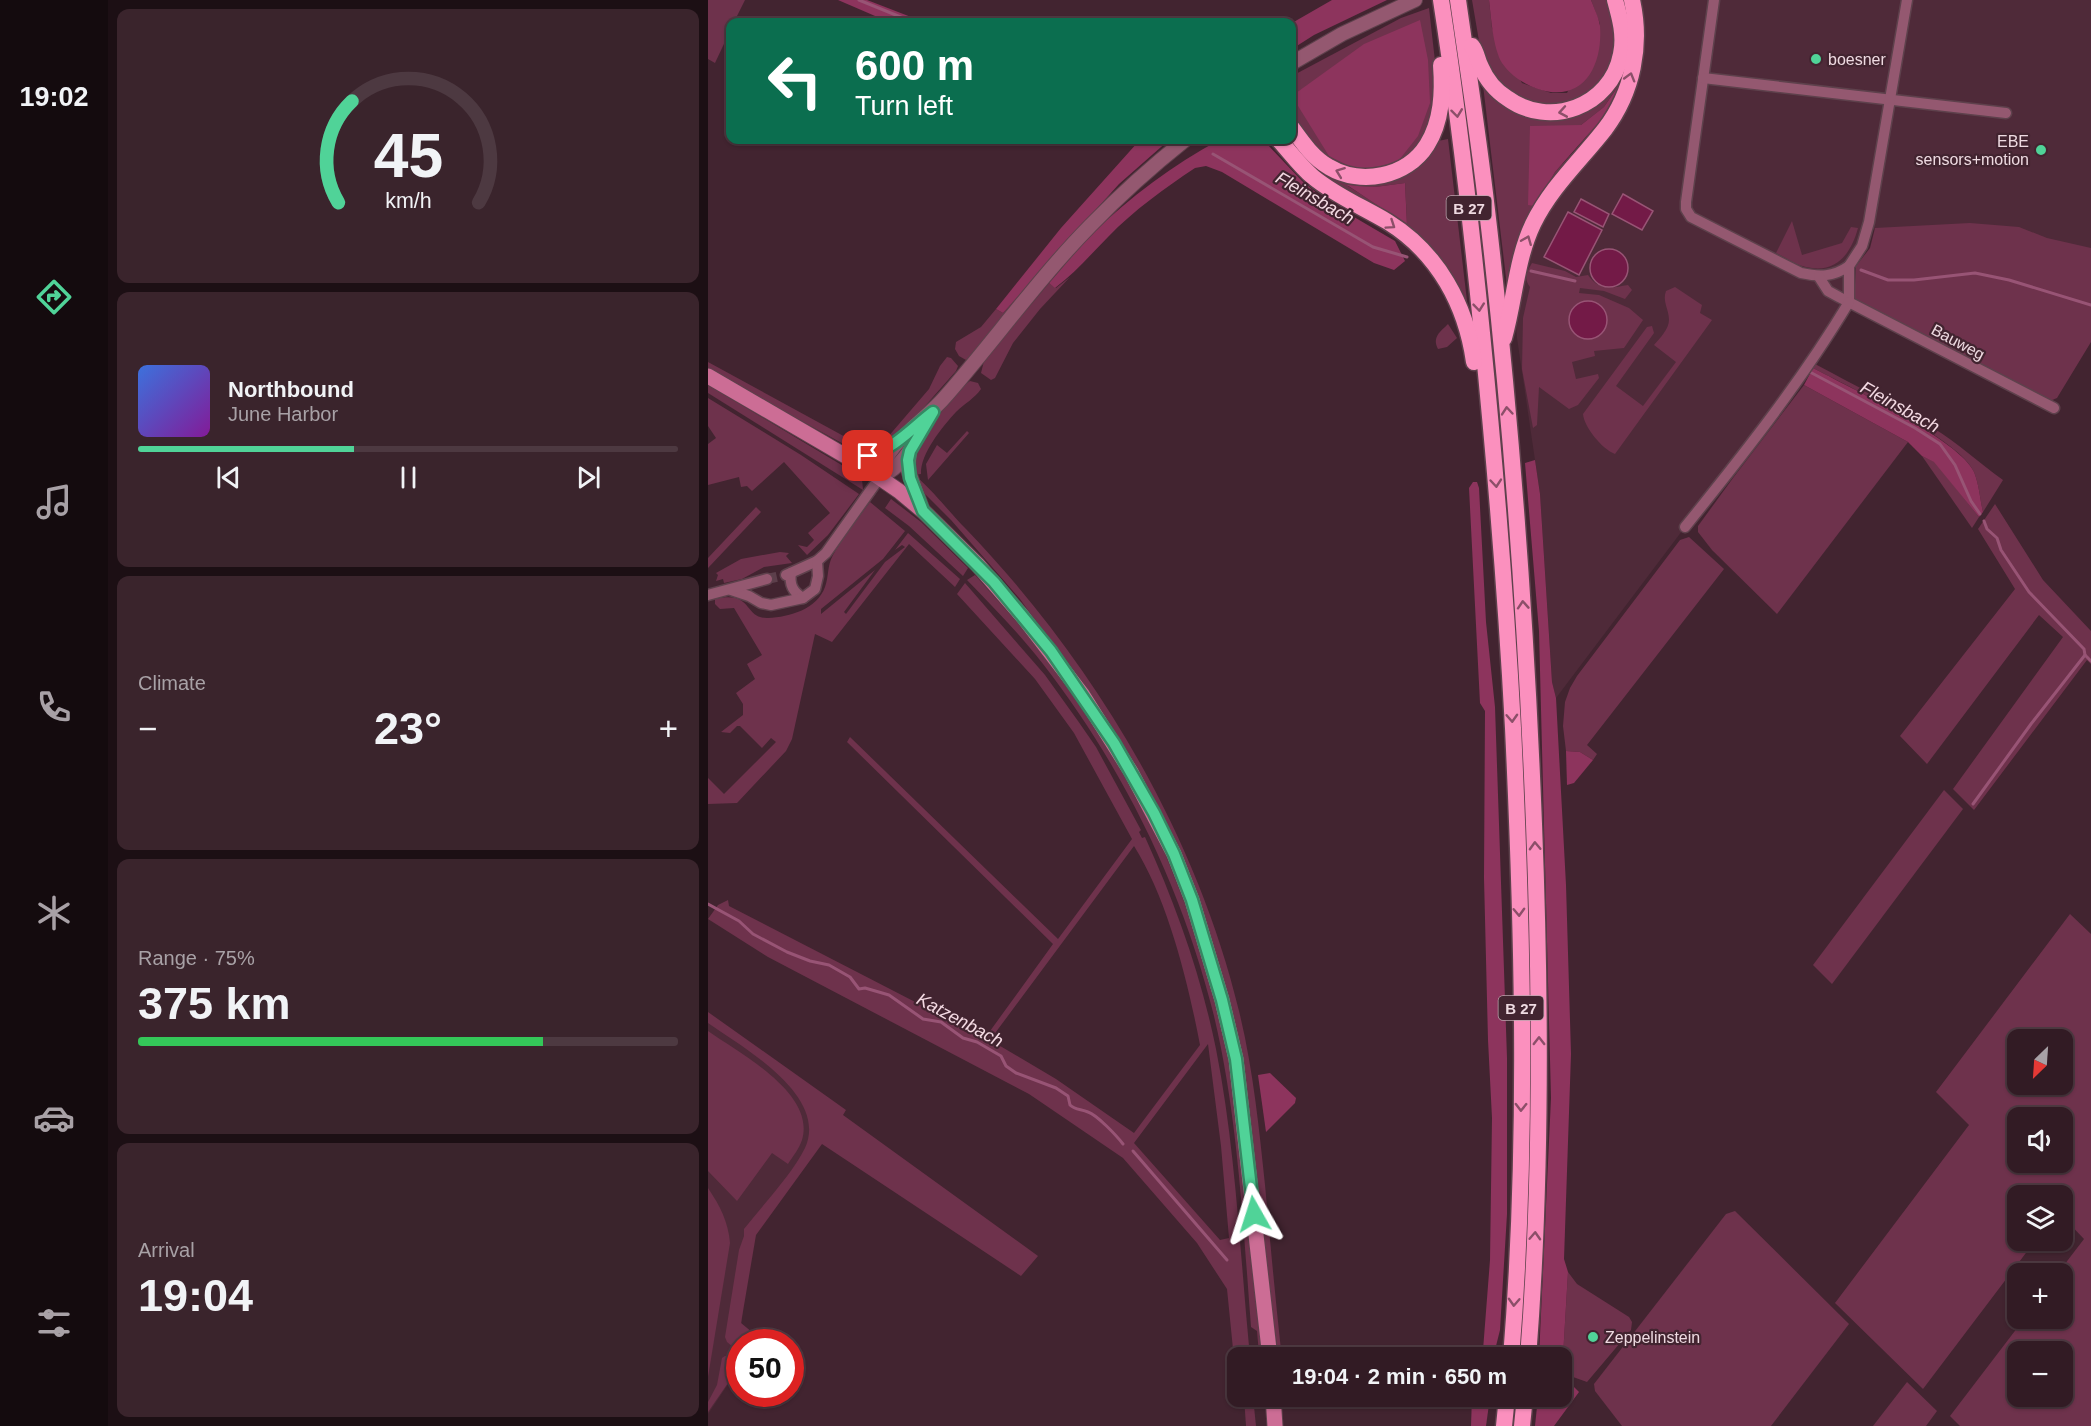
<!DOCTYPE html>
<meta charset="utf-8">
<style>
body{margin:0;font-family:Arial,sans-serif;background:#3a242c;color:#f1f3f6;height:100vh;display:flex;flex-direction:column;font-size:22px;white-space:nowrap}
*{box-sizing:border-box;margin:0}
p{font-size:20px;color:#a8a1a6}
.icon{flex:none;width:33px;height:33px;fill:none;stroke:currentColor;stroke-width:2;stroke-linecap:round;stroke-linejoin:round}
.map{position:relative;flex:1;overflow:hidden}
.drawer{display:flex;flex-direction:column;gap:9px;padding:9px;background:#1c0f14;width:600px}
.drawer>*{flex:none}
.hud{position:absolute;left:18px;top:18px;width:570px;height:126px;border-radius:12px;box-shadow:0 2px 4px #0004,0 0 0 2px #4d3941;background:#0b6e4f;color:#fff;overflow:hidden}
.needle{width:39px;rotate:205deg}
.controls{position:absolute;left:1299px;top:1029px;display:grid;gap:12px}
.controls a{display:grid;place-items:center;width:66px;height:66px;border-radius:12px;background:#321b24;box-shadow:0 2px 4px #0004,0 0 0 2px #4d3941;font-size:30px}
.speed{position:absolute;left:18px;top:1329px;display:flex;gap:12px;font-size:30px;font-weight:700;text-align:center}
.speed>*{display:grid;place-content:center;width:78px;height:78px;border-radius:50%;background:#321b24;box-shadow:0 2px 4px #0004,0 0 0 2px #4d3941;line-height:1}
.speed .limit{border:9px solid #d22;background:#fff;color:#111}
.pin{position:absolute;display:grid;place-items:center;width:51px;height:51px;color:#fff;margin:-26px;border-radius:12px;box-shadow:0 3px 9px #0006}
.me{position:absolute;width:66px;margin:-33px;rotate:354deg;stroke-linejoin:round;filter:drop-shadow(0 0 4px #0008)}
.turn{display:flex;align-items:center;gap:21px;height:126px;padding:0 30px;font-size:27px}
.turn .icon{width:78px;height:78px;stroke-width:2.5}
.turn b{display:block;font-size:42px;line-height:51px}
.big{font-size:45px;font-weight:700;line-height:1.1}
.drawer .tile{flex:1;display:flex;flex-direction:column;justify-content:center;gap:9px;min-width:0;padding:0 21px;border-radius:12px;background:#3a242c}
.drawer .dial{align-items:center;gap:0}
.dial svg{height:156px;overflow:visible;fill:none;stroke:#4d3941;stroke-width:7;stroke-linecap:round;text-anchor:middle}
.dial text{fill:#f1f3f6;stroke:none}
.song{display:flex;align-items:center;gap:18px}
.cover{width:72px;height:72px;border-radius:9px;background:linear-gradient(135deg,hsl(220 70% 55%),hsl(290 70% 35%))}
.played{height:6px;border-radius:3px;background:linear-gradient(90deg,#50d398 40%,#4d3941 40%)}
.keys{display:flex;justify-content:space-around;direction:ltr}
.heat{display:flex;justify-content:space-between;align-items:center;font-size:33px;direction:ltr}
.charge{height:9px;border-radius:4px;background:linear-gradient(90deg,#34c759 75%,#4d3941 0)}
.trip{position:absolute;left:519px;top:1347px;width:345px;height:60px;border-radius:12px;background:#321b24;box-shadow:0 2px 4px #0004,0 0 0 2px #4d3941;font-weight:700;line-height:60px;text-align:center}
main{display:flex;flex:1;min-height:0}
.tabs{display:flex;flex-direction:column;width:108px;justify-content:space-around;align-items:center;background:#140b0e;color:#a8a1a6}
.tabs .icon{width:42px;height:42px}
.tabs .active{color:#50d398}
.tabs b{font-size:27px;color:#f1f3f6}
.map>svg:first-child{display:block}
.built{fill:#4f2a39}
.green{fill:#6e324c;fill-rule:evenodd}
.forest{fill:#8d345d}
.water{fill:#731a47;stroke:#985475;stroke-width:1.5}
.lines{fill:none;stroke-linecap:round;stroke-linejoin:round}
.stream{stroke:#985475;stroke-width:3}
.minor-tunnel{stroke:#5c3f4b;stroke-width:10;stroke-dasharray:10 5;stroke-linecap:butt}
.minor-casing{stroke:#5e414c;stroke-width:13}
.tertiary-casing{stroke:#5e414c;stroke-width:16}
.secondary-casing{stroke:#5e414c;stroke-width:17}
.trunk-casing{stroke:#5e414c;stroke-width:19}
.minor{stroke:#945870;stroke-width:10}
.tertiary{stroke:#945870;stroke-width:14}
.secondary{stroke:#cc6d95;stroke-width:15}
.trunk{stroke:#fb90be;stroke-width:16}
.oneway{stroke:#8c4f69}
.route-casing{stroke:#348963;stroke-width:15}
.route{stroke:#50d398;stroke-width:10}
.poi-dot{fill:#50d398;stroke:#422430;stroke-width:2}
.labels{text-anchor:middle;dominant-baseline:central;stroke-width:4.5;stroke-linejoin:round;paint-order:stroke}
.shield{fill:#422430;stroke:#baa3ac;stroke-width:1.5}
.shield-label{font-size:15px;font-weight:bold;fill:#eedae1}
.poi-label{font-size:16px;fill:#eedae1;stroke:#422430;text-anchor:start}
.street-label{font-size:16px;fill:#eedae1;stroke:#422430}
.water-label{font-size:18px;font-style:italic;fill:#f4dae3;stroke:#422430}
</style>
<main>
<nav class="tabs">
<b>19:02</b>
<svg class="icon active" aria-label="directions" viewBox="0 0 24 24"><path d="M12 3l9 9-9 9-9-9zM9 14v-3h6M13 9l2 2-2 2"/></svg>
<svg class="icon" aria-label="music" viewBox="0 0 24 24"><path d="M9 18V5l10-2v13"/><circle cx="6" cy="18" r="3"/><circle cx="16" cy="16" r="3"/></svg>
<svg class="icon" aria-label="phone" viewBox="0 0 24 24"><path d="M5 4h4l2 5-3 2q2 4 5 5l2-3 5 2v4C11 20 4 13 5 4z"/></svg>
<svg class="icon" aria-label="climate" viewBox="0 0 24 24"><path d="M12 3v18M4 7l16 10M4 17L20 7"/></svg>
<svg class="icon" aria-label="car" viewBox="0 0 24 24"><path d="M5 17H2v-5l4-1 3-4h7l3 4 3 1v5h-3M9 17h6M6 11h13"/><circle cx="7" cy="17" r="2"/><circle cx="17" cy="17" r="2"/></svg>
<svg class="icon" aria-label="filters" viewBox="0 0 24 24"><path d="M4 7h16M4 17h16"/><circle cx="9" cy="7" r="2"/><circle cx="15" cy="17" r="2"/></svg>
</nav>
<section class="drawer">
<div class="tile dial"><svg viewBox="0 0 100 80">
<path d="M14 69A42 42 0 1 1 86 69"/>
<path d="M14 69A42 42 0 0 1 21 17" stroke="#50d398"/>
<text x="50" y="56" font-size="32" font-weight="700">45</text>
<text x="50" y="72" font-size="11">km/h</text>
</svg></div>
<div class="tile">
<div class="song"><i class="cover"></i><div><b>Northbound</b><p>June Harbor</p></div></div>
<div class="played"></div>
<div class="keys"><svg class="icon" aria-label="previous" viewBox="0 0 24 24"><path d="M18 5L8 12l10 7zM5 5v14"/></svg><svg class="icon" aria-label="pause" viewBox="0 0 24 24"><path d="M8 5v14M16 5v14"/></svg><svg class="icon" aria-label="next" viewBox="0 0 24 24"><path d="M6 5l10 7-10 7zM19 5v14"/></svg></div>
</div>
<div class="tile"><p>Climate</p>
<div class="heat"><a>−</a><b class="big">23°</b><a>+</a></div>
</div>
<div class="tile"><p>Range · 75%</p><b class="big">375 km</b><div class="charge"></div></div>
<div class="tile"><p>Arrival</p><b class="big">19:04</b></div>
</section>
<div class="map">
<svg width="1383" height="1426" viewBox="0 0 1383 1426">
<rect width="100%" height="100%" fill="#422430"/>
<g class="built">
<path d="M924 0H1383V251L1262 224 1167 229 1158 234 1141 266V302L977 527 848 698 844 682 832 494 809 338 805 287 813 255 861 170Z"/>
<path d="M0 1021 123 1107 125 1119 42 1228 32 1342 31 1368 0 1414Z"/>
</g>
<g class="green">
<path d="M0 0H37L26 22H22V31L7 63 0 59Z"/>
<path d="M764 0H781L784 28 814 83 843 93H859L892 24 883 0H902L909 53 894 86 859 108 802 98 779 68 771 41Z"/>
<path d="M912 0H918L914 92 863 163 802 286H799L775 85 828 119 847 120 863 118 879 112 892 103 904 89ZM910 86 876 141 847 172 827 206 873 125 896 107Z"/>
<path d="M721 8 729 79 726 115 718 138 690 166 654 174 614 157 596 138 584 120V76L693 18Z"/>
<path d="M740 139 759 301H756L742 274 639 192 602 166 579 140H584L659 184 730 141ZM697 183 699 224 640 186 667 187Z"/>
<path d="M1084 221 1094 255 1134 243 1143 227 1150 228C1143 254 1128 274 1098 267 1087 265 1077 257 1068 253Z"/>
<path d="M1262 223 1311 227 1339 238 1383 248V342L1349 398 1342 401 1146 302 1148 266 1162 248 1167 228Z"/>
<path d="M349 251 263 357 258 360 251 356 247 349 248 342 273 327 288 309 295 313Z"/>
<path d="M824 263 857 271 868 277 880 275C891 291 903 288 920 285L924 290 917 299 896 291 872 288 871 293 891 295 921 308 935 320 916 348 886 351 887 356 864 362 868 379 890 374 891 378 870 405 861 409 831 387 829 425 825 428 814 369 815 318 822 287C815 278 819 272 824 263ZM891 304 897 310 899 319 868 335C860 327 859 314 867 305Z"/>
<path d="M362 277 332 309 305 343 287 378 283 380 273 373 276 361 341 283 348 288Z"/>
<path d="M967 287 994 305 992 313 1004 320 907 454C894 449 876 427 875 414L939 327 944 326 946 333 908 386 935 406 968 362 946 345C952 338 961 329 961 320 961 309 954 301 958 291Z"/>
<path d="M740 324 749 338 739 347 730 349C724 337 732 332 740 324Z"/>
<path d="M239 357 243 358 250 366 248 371 202 423 177 446 152 451 141 447 0 370V362L152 445C163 447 170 445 179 438L221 389 232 366Z"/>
<path d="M1107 364C1146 385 1187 405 1225 428 1250 443 1271 463 1295 480L1275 512C1272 499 1271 484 1266 472 1253 440 1139 386 1105 368Z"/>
<path d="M262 381 270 383 273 389C267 398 256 404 248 412 235 426 212 454 213 474L206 475C207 468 206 459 208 452 214 436 248 390 262 381Z"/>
<path d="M0 385 147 473 154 479 155 490 0 393Z"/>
<path d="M1096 385 1200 442 1069 614 1004 550 990 532V526L1025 478Z"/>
<path d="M0 398 93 455 151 494 120 535 99 555 90 545 99 547 106 540 100 533 122 513 76 462 44 491 39 486 33 487 31 477 0 485V444L8 438 0 426Z"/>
<path d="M259 431 261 433 220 480 218 464 229 445 239 453Z"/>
<path d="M1214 456 1227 462 1271 517 1264 528Z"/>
<path d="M211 479C226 492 243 514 258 529 385 661 488 832 531 1011 545 1068 551 1127 557 1185 562 1240 567 1295 573 1350L570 1353 558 1266 541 1108 495 915 384 699 312 599 243 520 217 494 207 480Z"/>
<path d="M183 499 213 522 260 568 255 576 201 526 177 508Z"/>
<path d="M162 502 197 531 175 559 113 609V614L167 570 136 612 138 614 177 562 197 547 194 545 187 550 200 533 252 579 247 587 201 544 124 642 107 634 84 739 78 751 29 803 0 804V778L16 794 68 742 63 738 54 748 32 726H29L22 733 13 732 35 715V704L28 693 47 679 39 664 54 655 26 608 12 609 7 604V599C46 590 35 619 60 618 82 617 109 609 117 587 121 576 119 566 125 555 135 537 149 520 162 502Z"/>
<path d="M1287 504 1335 580 1383 631V664L1379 660 1266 810 1245 789 1355 637 1331 615 1219 764 1192 736 1307 589 1270 529Z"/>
<path d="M48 507 53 512 0 568V558Z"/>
<path d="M981 537 1016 569 879 745 889 754 885 760 872 752 858 751 855 726 857 702 862 688 869 676 972 540Z"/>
<path d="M72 552 81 553 78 556 84 563 56 567 34 579 16 583 15 579 8 581 10 575 8 573 33 559Z"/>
<path d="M267 575 313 627 348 671 379 711 402 748 450 836 493 945 518 1043 528 1098 554 1354H551L549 1331 543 1327C535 1224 530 1117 506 1016 474 888 416 768 335 664 312 634 285 607 259 580Z"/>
<path d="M257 583 337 675 370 721 388 747 433 830 431 832 434 838 437 837C468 905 493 975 508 1049 528 1150 532 1255 542 1357L530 1358 529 1389 519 1289 489 1243 415 1158 321 1094 60 957 0 919 10 905 20 900 21 906 277 1038 345 944 139 742 142 737 350 939 424 839 366 733 327 679 249 594ZM426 846C460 900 480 982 492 1045L426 1133 348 1079 282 1040ZM500 1044 513 1146 521 1238 512 1240 426 1143Z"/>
<path d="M1236 790 1255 809 1124 984 1105 965Z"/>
<path d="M1362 914 1383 934V1426H1252L1242 1416 1316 1319 1354 1318V1274L1350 1273 1376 1239 1355 1217 1354 1196H1310V1240L1327 1241 1215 1389 1127 1303 1261 1125 1228 1092ZM1310 1040H1354V1084H1310ZM1310 1118H1354V1162H1310ZM1310 1352H1354V1396H1310Z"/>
<path d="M0 1012 138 1110 135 1115 330 1256 313 1276 114 1144 48 1235 33 1323 56 1342H32L31 1352 19 1342 17 1337 31 1250 36 1236V1229C54 1206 85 1173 97 1148 121 1095 34 1047 0 1023Z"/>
<path d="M0 1031C31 1053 108 1093 94 1140 91 1149 85 1156 80 1164L64 1153 29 1201 0 1171Z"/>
<path d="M0 1188C12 1206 20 1221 22 1243L0 1377Z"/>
<path d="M1027 1211 1141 1324 1063 1426H914L887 1391 886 1384 1018 1214Z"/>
<path d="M860 1272 869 1284 921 1317 924 1322 923 1330 879 1382 854 1373Z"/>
<path d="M17 1356 25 1357 31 1361V1367L0 1412V1402L9 1385 14 1358Z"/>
<path d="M1199 1382 1229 1411 1218 1426H1165Z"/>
<path d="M536 1397H545L548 1426H538Z"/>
</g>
<g class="forest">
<path d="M130 0H159L216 22H181Z"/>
<path d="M624 0H679L606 35 584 49V23Z"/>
<path d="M781 0H883C886 8 891 18 892 26 895 66 875 104 830 89 816 84 803 76 794 63 785 48 783 17 781 0Z"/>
<path d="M712 20 720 60 722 103 710 136 691 160 668 171 641 166 621 156 587 101 588 93 656 44Z"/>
<path d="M914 81 897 115 847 172 827 206 820 205 822 126 873 125 896 107Z"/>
<path d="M436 140H461L411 184 295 313 288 309 353 228 430 142Z"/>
<path d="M511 140H553L559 144 594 181 617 200 687 241 697 261 686 270 666 263 514 172 498 166 487 168C457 188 426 210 400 237 383 254 367 273 347 288L341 283C355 267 369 249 384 234 422 197 465 165 511 140Z"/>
<path d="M697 183 699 225 639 185 667 187Z"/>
<path d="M1105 368C1139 386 1253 441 1266 472 1271 484 1272 499 1275 512L1271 517 1226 462 1214 456 1200 442 1096 385Z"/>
<path d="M827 460 832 494 844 682 848 698 858 885 863 1054 856 1259 860 1272 854 1373V1358L831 1357 843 1098 831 631 817 463Z"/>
<path d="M765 482H769L771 488 778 622 787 707 799 1058V1214L792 1330 785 1358 772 1357 775 1350 782 1260 784 1118 780 1040 776 878 777 711 772 703 761 488Z"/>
<path d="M858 751 872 752 885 760 866 783 859 785Z"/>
<path d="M562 1073 588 1098 587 1103 558 1132 550 1075Z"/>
<path d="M854 1384H863L871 1392 846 1426H827L830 1397 854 1396Z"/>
<path d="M764 1397H782L778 1426H763Z"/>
</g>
<g class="water">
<path d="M915 194 945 211 934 230 904 214Z"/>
<path d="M873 199 901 214 895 227 866 212Z"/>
<path d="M860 212 894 230 871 275 836 257Z"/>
<circle cx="901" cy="268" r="19"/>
<circle cx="880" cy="320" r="19"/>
</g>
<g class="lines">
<g class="stream">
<path d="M151 0 205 22"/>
<path d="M505 154 665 247 699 257"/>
<path d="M1153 270 1180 280H1206L1267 273 1301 280 1383 305"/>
<path d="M823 271 867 281"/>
<path d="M1100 371 1207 428 1232 444 1247 465 1263 501 1272 514"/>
<path d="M1276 521 1279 529 1289 538 1293 550 1321 592 1376 649 1377 655 1383 661"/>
<path d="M1265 804 1323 724 1377 655"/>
<path d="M0 904 31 921 45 934 79 952 102 961 121 965 142 977 151 989 157 988 181 995 215 1019 233 1022 255 1038 269 1042 293 1056 298 1066 308 1073 348 1088 360 1096 362 1105C367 1110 373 1109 380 1112 389 1115 408 1135 415 1144"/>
<path d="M425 1151 519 1260"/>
</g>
<path class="minor-tunnel" d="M59 579 78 575"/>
<g class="minor-casing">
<g id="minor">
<path d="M1006 0 978 202V209L983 217 1093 273C1112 277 1125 277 1141 266"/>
<path d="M995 78 1298 113"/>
<path d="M1111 277 1120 291 1131 297 1346 408"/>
<path d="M1141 302V266L1154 246 1161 222 1199 0"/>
<path d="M977 527C1035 455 1093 382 1141 302"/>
<path d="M83 573C81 585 85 592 95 598"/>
<path d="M78 575 109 561 118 553 172 477"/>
<path d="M23 590 41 596 53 603 63 605 95 598 107 589 110 576 109 561"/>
<path d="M0 595 59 579"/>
</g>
</g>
<g class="tertiary-casing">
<g id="tertiary">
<path d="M584 63 634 34 707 0"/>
<path d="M202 451 200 470 215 511"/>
<path d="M143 458 170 453 186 444"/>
<path d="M172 477C177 442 215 423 237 397 286 341 330 279 382 226 412 195 443 167 477 140"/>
<path d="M172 477C197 466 208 440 221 418"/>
</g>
</g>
<g class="secondary-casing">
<g id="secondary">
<path d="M0 376 153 465 191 491 215 511 269 564 315 617 374 694 423 772 466 854 484 900 514 1000 528 1059 562 1358"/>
<path d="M565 1396 567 1426"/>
</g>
</g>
<g class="trunk-casing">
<g id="trunk">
<path d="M733 0C750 110 763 222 774 333 787 464 798 596 805 728 815 938 820 1149 803 1358"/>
<path d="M750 0C760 70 771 140 779 210 803 414 818 619 826 824 833 1002 834 1180 820 1358"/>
<path d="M764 46C769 52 769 60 773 67 778 79 788 91 799 98 841 129 903 107 913 54 917 36 912 18 907 0"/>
<path d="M584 128C594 142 605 158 621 167 653 186 699 177 719 145 734 121 735 92 733 65"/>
<path d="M571 140C582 152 592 166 605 177 628 196 655 207 680 222 730 253 758 305 766 362"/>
<path d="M796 338C807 299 808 260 825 224 843 187 872 161 897 129 925 92 934 45 924 0"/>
<path d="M796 1426 799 1396"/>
<path d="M814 1426 817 1396"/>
</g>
</g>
<use href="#minor" class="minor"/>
<use href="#tertiary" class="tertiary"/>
<use href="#secondary" class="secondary"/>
<use href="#trunk" class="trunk"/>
</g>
<defs><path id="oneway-chevron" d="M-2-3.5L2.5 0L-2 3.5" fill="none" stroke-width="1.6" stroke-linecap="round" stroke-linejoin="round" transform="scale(1.5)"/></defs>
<g class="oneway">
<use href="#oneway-chevron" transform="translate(922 77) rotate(-74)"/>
<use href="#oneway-chevron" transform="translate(855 112) rotate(170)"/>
<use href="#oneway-chevron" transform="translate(749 113) rotate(83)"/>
<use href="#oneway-chevron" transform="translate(632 172) rotate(-159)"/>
<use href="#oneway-chevron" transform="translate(683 225) rotate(34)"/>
<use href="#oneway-chevron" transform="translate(819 240) rotate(-68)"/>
<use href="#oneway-chevron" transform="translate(771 307) rotate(84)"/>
<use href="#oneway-chevron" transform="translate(799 411) rotate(-95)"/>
<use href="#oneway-chevron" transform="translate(788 483) rotate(85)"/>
<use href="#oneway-chevron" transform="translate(815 605) rotate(-94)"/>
<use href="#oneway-chevron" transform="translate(804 718) rotate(87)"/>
<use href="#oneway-chevron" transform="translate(827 846) rotate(-92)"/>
<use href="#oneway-chevron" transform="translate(811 912) rotate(88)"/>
<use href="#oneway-chevron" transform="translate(831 1041) rotate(-90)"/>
<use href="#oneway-chevron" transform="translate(813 1107) rotate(91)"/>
<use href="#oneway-chevron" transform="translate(827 1236) rotate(-87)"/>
<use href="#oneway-chevron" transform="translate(806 1302) rotate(93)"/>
</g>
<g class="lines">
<g class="route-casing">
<path id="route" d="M160 456C186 449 204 428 225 412L202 451 200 460 202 478 215 511 286 582 343 651 406 743 446 813 466 854 484 900 514 1000 528 1059 546 1214"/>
</g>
<use href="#route" class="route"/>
</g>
<g class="poi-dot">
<circle cx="1108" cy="59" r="6"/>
<circle cx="1333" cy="150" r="6"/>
<circle cx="885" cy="1337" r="6"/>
</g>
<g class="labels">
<g class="shield">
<rect x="738.5" y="196" width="45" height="24" rx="4.5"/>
<rect x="790.5" y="996" width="45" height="24" rx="4.5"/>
</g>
<g class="shield-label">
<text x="761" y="208">B 27</text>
<text x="813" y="1008">B 27</text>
</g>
<g class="poi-label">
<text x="1120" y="59">boesner</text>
<text x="1321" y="141" text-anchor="end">EBE<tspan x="1321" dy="18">sensors+motion</tspan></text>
<text x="897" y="1337">Zeppelinstein</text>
</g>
<g class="street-label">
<text transform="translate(1250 342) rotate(28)">Bauweg</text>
</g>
<g class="water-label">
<text transform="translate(607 198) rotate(30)">Fleinsbach</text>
<text transform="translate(1192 407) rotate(29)">Fleinsbach</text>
<text transform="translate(252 1020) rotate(28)">Katzenbach</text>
</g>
</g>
</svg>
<div class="controls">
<a><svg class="needle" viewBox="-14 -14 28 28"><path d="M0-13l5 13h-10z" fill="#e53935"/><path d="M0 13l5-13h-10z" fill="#a8a1a6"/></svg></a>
<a><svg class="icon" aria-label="sound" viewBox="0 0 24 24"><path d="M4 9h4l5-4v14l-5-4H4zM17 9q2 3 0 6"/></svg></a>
<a><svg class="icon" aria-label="layers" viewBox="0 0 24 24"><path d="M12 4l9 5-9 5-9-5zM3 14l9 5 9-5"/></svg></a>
<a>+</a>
<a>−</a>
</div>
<div class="speed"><div class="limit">50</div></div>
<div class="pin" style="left:160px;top:456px;background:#d93025"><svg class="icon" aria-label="arrive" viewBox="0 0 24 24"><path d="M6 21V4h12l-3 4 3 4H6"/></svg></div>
<svg class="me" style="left:546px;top:1214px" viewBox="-20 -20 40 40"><path d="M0-17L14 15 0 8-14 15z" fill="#50d398" stroke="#fff" stroke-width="4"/></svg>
<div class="trip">19:04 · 2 min · 650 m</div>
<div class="hud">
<div class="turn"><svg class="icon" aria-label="left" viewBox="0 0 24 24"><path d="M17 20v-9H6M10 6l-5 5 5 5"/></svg><div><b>600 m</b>Turn left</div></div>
</div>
</div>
</main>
